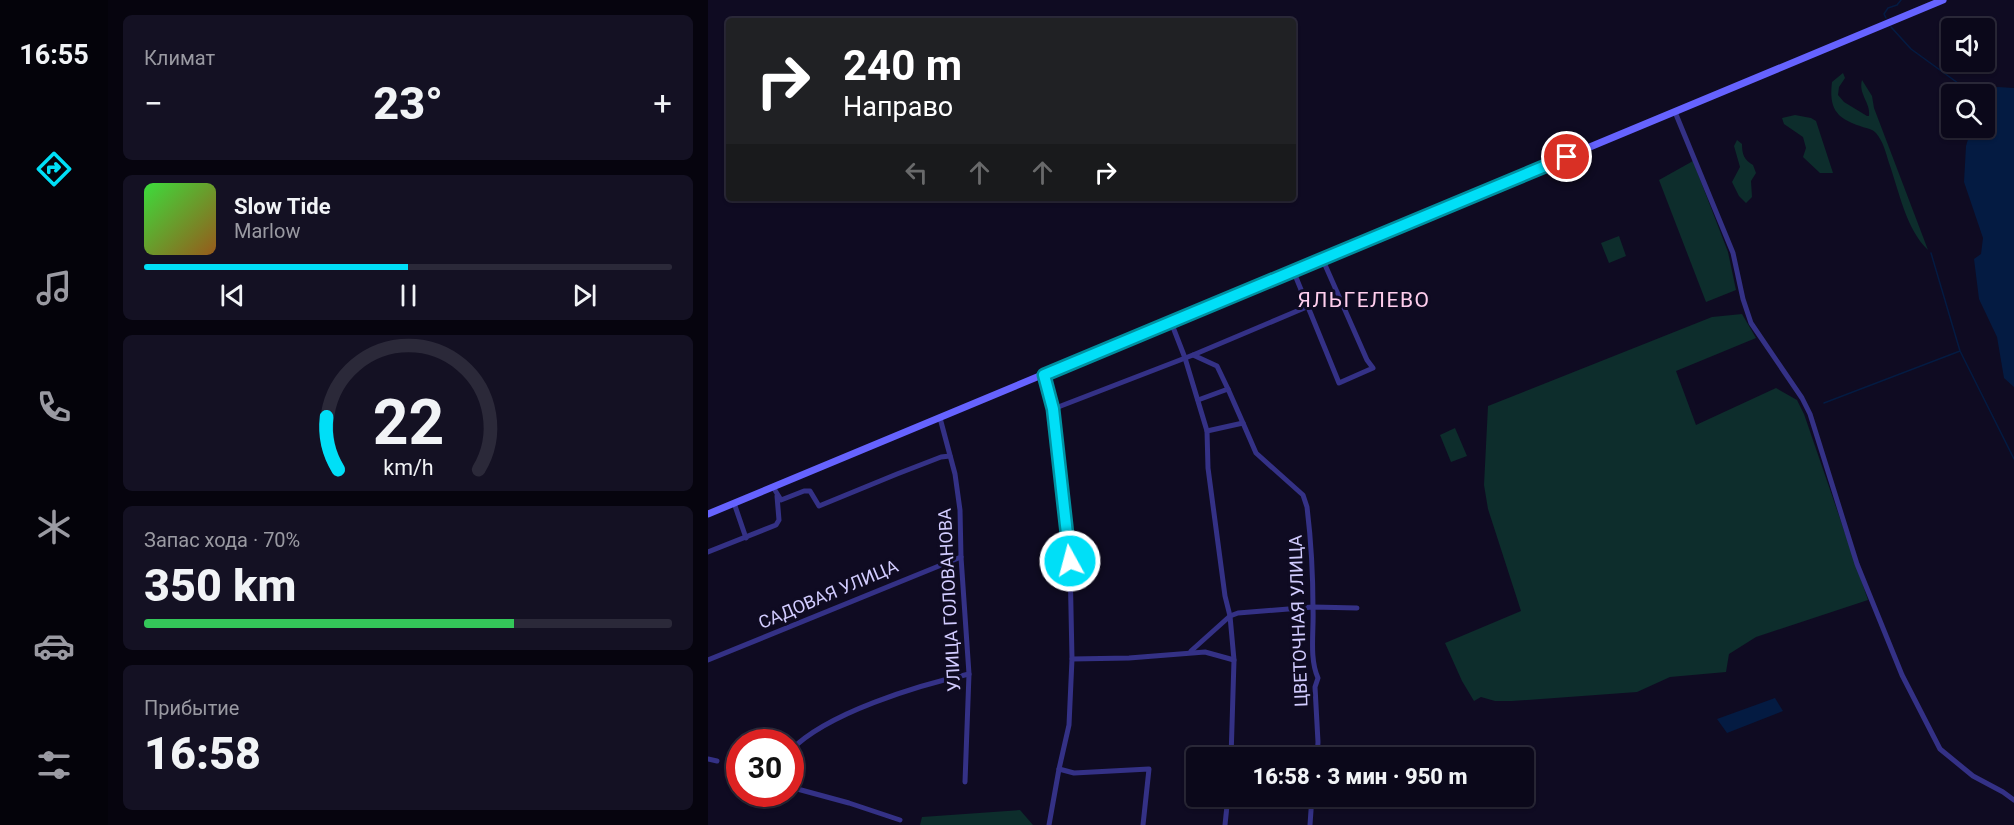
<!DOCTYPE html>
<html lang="ru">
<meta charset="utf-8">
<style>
body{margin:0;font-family:Roboto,sans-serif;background:#141123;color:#f1f3f6;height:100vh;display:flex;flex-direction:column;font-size:22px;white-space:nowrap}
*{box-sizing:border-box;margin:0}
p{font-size:20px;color:#9a9aa2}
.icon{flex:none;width:33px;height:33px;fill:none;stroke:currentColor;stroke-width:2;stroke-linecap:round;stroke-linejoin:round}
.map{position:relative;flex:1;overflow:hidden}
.details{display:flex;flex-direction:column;gap:15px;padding:15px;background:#06040e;width:600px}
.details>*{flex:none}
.top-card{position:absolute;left:18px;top:18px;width:570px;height:183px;border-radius:6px;box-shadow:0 2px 4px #0004,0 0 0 2px #2b2939;background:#202124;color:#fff;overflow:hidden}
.tools{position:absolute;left:1233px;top:18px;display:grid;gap:12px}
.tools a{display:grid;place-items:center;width:54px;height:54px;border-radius:6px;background:#0b081a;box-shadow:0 2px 4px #0004,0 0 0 2px #2b2939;font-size:30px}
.speed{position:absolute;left:18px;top:729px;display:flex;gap:12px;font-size:30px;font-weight:700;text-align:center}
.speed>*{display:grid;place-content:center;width:78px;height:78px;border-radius:50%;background:#0b081a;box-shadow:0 2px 4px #0004,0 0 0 2px #2b2939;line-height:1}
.speed .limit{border:9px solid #d22;background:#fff;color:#111}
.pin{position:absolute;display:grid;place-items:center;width:51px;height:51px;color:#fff;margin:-26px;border:3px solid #fff;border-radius:50%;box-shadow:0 2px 6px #0007}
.me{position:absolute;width:66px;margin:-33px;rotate:353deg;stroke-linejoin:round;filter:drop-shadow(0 0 4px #0008)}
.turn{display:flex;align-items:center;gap:21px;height:126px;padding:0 18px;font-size:27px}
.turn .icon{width:78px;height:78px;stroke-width:2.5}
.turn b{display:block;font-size:42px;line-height:51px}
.lanes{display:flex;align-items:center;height:57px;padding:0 18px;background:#0003;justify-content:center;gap:30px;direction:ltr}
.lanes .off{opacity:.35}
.big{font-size:45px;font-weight:800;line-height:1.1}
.details .card{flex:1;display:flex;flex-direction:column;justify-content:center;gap:9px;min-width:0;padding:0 21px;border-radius:9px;background:#141123}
.details .dial{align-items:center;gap:0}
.dial svg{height:156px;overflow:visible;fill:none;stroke:#2b2939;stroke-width:7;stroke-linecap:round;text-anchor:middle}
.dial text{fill:#f1f3f6;stroke:none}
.song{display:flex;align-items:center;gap:18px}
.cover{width:72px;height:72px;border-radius:9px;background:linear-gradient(135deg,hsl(120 70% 55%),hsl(30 70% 35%))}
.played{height:6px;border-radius:3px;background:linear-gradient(90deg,#00dff7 50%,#2b2939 50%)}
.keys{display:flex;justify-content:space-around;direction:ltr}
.heat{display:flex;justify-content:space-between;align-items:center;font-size:33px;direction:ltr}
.charge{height:9px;border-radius:4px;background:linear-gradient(90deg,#34c759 70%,#2b2939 0)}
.trip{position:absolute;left:478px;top:747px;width:348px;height:60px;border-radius:6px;background:#0b081a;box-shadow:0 2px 4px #0004,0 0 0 2px #2b2939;font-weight:800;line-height:60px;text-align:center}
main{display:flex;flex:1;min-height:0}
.tab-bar{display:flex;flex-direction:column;width:108px;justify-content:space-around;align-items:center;background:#04030a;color:#9a9aa2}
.tab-bar .icon{width:42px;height:42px}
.tab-bar .active{color:#00dff7}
.tab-bar b{font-size:27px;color:#f1f3f6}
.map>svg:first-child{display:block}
.green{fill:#0d2d2c}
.water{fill:#041b42}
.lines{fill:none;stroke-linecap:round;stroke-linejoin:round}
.stream{stroke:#041b42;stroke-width:1.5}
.street{stroke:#343186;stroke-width:5}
.secondary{stroke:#6663ff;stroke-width:7}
.route-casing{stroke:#0091a1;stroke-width:15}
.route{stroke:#00dff7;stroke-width:10}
.labels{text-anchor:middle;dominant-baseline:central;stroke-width:6;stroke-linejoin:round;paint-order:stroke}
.street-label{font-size:18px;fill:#d2ccff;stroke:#0f0b22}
.quarter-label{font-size:21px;letter-spacing:1.5px;fill:#ffceed;stroke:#0f0b22}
</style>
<main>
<nav class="tab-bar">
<b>16:55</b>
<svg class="icon active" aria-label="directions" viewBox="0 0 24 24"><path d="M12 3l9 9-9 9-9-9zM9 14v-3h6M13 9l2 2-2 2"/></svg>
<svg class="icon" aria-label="music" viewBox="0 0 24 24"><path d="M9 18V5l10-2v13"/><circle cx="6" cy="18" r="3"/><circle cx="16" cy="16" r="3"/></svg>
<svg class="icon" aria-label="phone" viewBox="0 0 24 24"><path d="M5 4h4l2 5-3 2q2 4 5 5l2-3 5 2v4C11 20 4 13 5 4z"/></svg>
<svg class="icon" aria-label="climate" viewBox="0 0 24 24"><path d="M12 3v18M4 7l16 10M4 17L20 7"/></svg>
<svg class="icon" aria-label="car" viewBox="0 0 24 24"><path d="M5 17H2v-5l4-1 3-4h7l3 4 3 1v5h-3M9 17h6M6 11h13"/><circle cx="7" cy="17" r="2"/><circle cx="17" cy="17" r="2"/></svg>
<svg class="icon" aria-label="filters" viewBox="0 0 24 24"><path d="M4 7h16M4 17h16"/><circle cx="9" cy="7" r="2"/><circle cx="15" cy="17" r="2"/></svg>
</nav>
<section class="details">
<div class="card"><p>Климат</p>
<div class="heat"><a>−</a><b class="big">23°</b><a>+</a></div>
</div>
<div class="card">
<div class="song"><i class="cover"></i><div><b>Slow Tide</b><p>Marlow</p></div></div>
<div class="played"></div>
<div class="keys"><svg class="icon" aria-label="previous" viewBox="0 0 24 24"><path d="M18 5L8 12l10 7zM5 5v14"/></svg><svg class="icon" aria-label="pause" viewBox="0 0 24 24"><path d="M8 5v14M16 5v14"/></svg><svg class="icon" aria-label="next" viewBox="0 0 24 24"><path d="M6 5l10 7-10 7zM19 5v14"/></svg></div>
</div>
<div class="card dial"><svg viewBox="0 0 100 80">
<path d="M14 69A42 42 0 1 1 86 69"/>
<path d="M14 69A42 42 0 0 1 8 42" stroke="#00dff7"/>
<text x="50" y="56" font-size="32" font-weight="700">22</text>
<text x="50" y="72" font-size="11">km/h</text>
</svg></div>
<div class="card"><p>Запас хода · 70%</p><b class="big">350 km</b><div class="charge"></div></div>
<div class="card"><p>Прибытие</p><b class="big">16:58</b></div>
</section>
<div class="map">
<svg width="1306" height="825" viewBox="0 0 1306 825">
<rect width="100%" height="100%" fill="#0f0b22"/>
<g class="green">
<path d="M1135 73 1137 78 1131 87 1130 95 1136 102 1159 116H1161C1163 103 1150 94 1154 80L1164 96 1166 108 1220 250C1198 229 1191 191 1181 163 1178 153 1175 141 1168 133 1165 129 1157 128 1152 126 1127 118 1121 107 1124 82Z"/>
<path d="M1087 115 1103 118 1108 121 1125 173H1112L1095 157 1098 148 1095 137 1076 124 1074 118Z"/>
<path d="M1029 140 1034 144C1034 154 1036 160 1045 165L1048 173 1043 181 1044 197 1038 203 1031 196 1024 182 1032 167 1026 146Z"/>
<path d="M985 161 1020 252 1028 290 998 302 951 180Z"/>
<path d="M911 236 918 256 901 263 893 243Z"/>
<path d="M1034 314 1048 338 968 371 988 425 1068 388 1089 400 1096 414 1160 600 1048 637 1021 654 1018 672 962 677 929 692 804 701H787L773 697 766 701 754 681 737 643 813 611 780 509 776 485 780 406 1004 317Z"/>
<path d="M747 428 759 456 743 462 732 435Z"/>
<path d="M312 810 325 825H212L214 817Z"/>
</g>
<g class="water">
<path d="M1290 87 1306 88V387L1296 378 1289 337 1271 299 1266 259 1273 254 1275 238 1256 182 1258 146 1261 136 1269 128H1276V94H1270L1274 91Z"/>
<path d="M1067 698 1075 711 1019 733 1009 719Z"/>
</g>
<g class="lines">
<g class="stream">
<path d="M1178 18 1176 14 1180 8 1189 5 1193 0"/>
<path d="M1183 27 1203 49 1265 94"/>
<path d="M1223 253 1252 351 1306 459"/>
<path d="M1116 403 1252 351"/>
</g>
<g class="street">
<path d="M967 112 1025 253 1035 299 1043 323 1094 398 1102 414 1149 564 1194 675 1232 749 1265 776 1295 792 1306 800"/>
<path d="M585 270 631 383 665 368 659 360 614 258"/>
<path d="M463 322 477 358 499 431 500 468 517 596 522 616 526 660"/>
<path d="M485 355 601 306"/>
<path d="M336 375 345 409 362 561 364 659 361 725 351 769 341 825"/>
<path d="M490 400 520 389 535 423"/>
<path d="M345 409 485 355 509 366 520 389"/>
<path d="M232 418 247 474 252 510 253 557 261 674 257 782"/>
<path d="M499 431 535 423 548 453 595 495 599 507C603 540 605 575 605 609 606 631 601 658 610 678L607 687 610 742 609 758"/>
<path d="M65 487 73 500 96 491H102L111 506 189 474 233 457 242 456"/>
<path d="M26 503 38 538"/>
<path d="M0 552 68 525 71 520 69 496"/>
<path d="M483 651 522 616 530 613 605 607 649 608"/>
<path d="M364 659 421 658 497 652 526 660 523 758"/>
<path d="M0 660 253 557"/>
<path d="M82 751C118 713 211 685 261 674"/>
<path d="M0 759 9 761"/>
<path d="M351 769 366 773 441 769 435 825"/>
<path d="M82 787 141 803 192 820"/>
<path d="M517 825 520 796"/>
<path d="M602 825 604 796"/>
</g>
<path class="secondary" d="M0 514 1235 0"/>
</g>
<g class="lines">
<g class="route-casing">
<path id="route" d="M362 561 345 409 336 375 859 157"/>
</g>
<use href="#route" class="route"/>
</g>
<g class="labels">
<g class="street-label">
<text transform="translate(120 594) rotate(-23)">САДОВАЯ УЛИЦА</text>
<text transform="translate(241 600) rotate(-93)">УЛИЦА ГОЛОВАНОВА</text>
<text transform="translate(590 621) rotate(-92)">ЦВЕТОЧНАЯ УЛИЦА</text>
</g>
<g class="quarter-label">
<text x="656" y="300">ЯЛЬГЕЛЕВО</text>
</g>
</g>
</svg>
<div class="tools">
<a><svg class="icon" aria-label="sound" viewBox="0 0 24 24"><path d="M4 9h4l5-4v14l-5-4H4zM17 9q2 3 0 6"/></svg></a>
<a><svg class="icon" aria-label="search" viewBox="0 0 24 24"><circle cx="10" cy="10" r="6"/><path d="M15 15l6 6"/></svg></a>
</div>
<div class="speed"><div class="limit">30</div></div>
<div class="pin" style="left:859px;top:157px;background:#d93025"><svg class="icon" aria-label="arrive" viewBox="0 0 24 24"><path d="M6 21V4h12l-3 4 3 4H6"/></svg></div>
<svg class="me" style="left:362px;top:561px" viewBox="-20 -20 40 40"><circle r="17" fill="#00dff7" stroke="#fff" stroke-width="3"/><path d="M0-11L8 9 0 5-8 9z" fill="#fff"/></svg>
<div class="trip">16:58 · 3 мин · 950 m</div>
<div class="top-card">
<div class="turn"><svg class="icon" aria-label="right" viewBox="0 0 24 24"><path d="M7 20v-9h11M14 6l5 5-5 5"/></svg><div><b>240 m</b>Направо</div></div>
<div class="lanes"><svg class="icon off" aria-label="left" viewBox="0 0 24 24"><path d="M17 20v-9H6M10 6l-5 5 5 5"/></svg><svg class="icon off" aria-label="ahead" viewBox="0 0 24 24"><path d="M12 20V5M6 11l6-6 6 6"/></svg><svg class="icon off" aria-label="ahead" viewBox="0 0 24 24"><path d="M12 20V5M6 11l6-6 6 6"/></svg><svg class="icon" aria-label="right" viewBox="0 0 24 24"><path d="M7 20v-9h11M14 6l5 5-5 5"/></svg></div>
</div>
</div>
</main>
